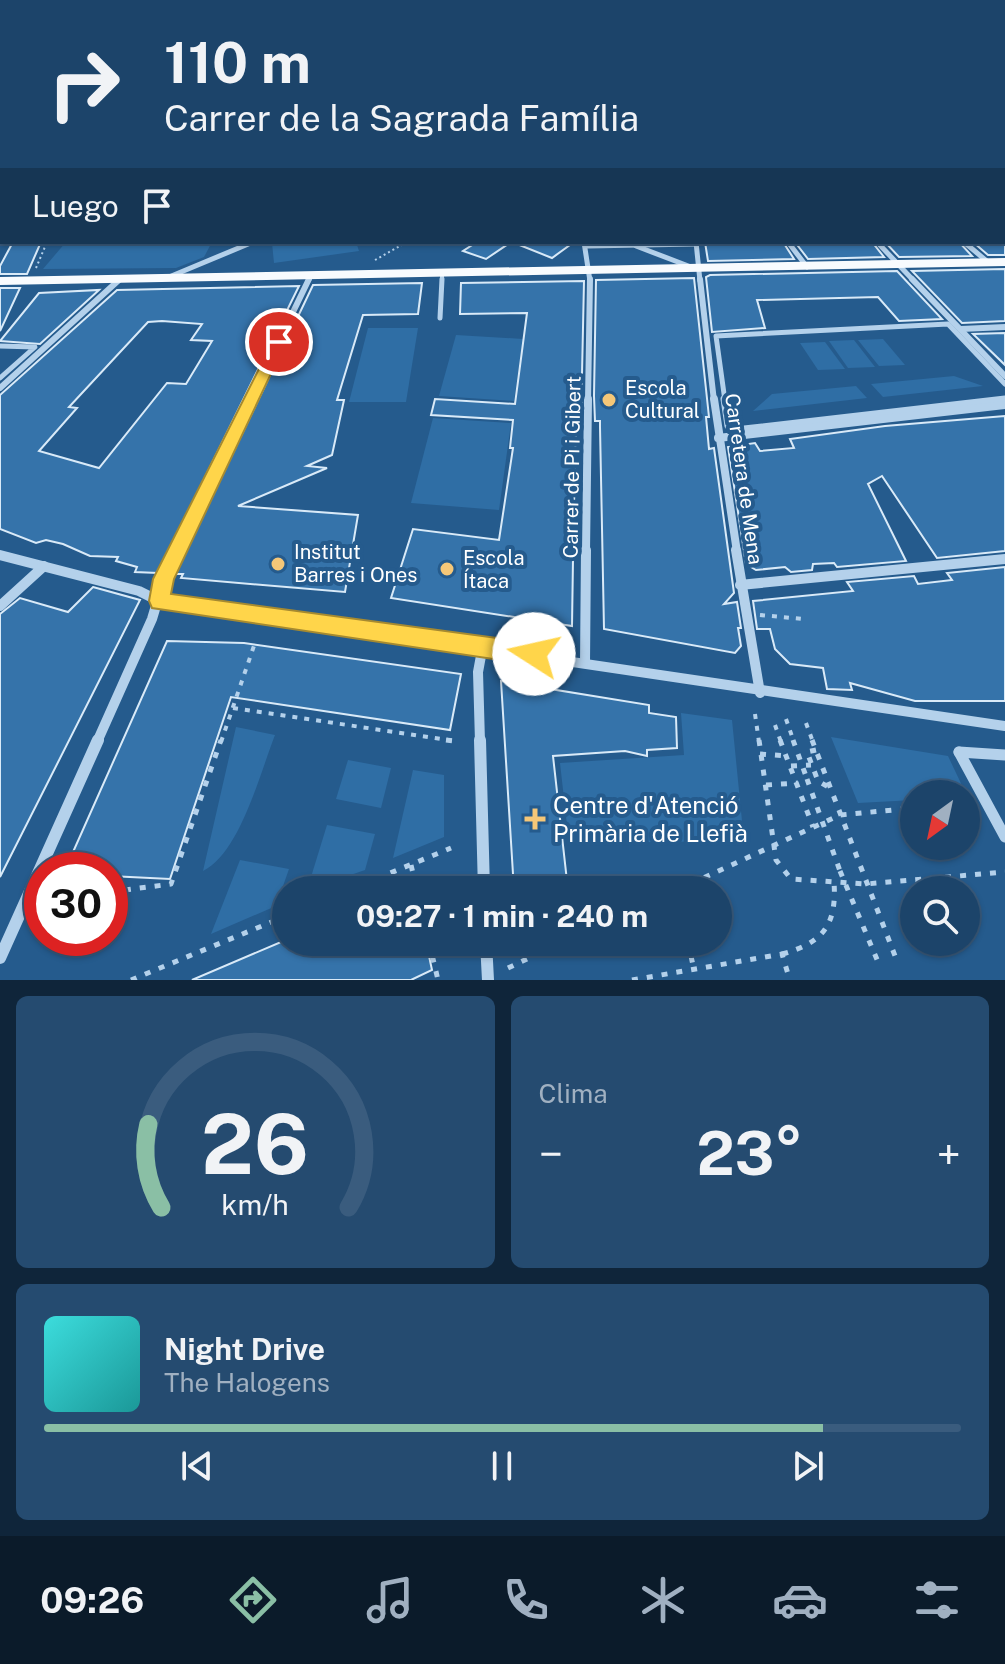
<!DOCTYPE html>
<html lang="es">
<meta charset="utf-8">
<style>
body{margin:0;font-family:"Public Sans",sans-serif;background:#254b70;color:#f1f3f6;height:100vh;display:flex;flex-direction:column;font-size:30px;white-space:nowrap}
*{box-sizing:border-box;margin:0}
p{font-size:26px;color:#a0b0c1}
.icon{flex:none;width:44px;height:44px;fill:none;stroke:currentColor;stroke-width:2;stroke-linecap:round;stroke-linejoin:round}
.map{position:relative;height:980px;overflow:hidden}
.panel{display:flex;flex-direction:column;gap:16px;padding:16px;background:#0f253a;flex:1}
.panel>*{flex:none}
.top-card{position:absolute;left:0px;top:0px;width:1006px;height:244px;box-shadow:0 2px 6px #0004,0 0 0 2px #3a5c7e;background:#1c446a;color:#f1f3f6;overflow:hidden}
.needle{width:52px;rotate:213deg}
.controls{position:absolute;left:900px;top:780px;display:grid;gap:16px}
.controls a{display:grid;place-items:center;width:80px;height:80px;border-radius:50%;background:#1c446a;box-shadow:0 2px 6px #0004,0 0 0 2px #3a5c7e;font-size:40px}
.speed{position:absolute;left:24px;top:852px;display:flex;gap:16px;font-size:40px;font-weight:700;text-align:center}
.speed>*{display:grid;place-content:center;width:104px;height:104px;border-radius:50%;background:#1c446a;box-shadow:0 2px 6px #0004,0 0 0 2px #3a5c7e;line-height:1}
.speed .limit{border:12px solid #d22;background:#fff;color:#111}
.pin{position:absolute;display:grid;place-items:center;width:68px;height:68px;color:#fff;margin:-34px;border:4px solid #fff;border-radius:50%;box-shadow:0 2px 8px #0007}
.me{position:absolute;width:88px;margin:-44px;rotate:280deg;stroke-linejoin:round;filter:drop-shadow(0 0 6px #0008)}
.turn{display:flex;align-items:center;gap:28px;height:168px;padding:0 32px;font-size:36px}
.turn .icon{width:104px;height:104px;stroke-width:2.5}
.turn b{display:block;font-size:56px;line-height:68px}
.then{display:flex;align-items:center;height:76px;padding:0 32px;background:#0003;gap:16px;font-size:30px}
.big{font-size:60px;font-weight:700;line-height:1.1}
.panel .card{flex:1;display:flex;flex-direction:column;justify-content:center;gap:12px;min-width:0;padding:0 28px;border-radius:12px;background:#254b70}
.panel .dial{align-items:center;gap:0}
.dial svg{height:208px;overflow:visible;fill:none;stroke:#3a5c7e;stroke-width:7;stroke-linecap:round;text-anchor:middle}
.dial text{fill:#f1f3f6;stroke:none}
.song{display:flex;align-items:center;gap:24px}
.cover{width:96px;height:96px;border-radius:12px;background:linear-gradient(135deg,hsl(180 70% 55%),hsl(180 70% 35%))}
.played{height:8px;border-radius:4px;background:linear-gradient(90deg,#8abfa5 85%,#3a5c7e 85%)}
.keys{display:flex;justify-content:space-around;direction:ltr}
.heat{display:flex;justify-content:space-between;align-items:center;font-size:44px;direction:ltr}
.panel .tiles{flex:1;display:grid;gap:16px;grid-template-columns:1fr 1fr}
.card:last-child{grid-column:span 2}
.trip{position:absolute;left:272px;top:876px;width:460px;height:80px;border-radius:40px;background:#1c446a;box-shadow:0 2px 6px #0004,0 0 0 2px #3a5c7e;font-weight:700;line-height:80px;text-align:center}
.tabs{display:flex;height:128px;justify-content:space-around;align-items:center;background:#0b1b2a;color:#a0b0c1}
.tabs .icon{width:56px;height:56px}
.tabs .current{color:#8abfa5}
.tabs b{font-size:36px;color:#f1f3f6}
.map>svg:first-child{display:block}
.green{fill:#2f6ea5}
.building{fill:#3573aa;stroke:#d9eaf8;stroke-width:2;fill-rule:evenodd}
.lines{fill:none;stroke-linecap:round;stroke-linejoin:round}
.path-far2{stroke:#b4d1eb;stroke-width:2;stroke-dasharray:2 3;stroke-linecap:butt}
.path-far1{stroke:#b4d1eb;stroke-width:4;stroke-dasharray:5 7;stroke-linecap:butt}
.path{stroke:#b4d1eb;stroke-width:5;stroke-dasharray:6 9;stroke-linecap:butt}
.service-far1{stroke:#b4d1eb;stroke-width:4}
.service{stroke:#b4d1eb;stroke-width:5}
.pedestrian-far3{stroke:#b4d1eb;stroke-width:4}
.pedestrian-far2{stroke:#b4d1eb;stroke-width:5}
.pedestrian-far1{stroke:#b4d1eb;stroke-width:7}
.pedestrian{stroke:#b4d1eb;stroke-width:11}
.minor-far4{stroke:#b4d1eb;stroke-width:5}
.minor-far3{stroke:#b4d1eb;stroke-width:6}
.minor-far2{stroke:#b4d1eb;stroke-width:8}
.minor-far1{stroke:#b4d1eb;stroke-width:10}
.minor{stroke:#b4d1eb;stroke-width:12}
.primary{fill:#f8fbfe;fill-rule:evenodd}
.motorway{fill:#fff;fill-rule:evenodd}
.path-bridge{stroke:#b4d1eb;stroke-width:5;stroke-dasharray:6 9;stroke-linecap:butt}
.route{fill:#ffd54a;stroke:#a68a30;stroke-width:2}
.poi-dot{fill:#f5c778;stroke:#255b8d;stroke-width:3}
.labels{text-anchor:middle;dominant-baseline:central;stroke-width:8;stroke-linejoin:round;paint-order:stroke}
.poi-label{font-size:20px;fill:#fff;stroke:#255b8d;text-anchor:start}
.street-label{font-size:20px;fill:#fff;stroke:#255b8d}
.near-poi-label{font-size:24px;fill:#fff;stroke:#255b8d;text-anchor:start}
</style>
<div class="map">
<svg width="1005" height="980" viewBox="0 0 1005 980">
<rect width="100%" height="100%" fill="#255b8d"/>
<g class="green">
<path d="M66 242H212L204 257 176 268 43 269Z"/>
<path d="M356 242 359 251 274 263 272 243Z"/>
<path d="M368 328H418L406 402H349Z"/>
<path d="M456 335 523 339 514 401 439 396Z"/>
<path d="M883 339 905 365 879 366 858 340Z"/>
<path d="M854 340 875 367 848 368 829 341Z"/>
<path d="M825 342 845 369 818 370 800 343Z"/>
<path d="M954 376 983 386 883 397 871 384Z"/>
<path d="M856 386 867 398 753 411 772 394Z"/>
<path d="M433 418 511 423 499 510 411 503Z"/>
<path d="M681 713 732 720 744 841 569 843 560 763 684 755Z"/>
<path d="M236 727 275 735C260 773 240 853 203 871Z"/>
<path d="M831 737 948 756 966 794H914V800L858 803Z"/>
<path d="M348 760 391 768 381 808 336 799Z"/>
<path d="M413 770 444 775V837L393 858Z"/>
<path d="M327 825 375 834 365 870 307 890Z"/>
<path d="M240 860 289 869 276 906 211 934Z"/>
</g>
<g class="building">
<path d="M13 242H41L27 274H0V266Z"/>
<path d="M477 242H511L486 259 463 251Z"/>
<path d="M512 242H574L552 258Z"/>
<path d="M705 242H783L794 259 708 261Z"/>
<path d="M795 242H872L884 257 808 259Z"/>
<path d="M885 242H959L972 256 899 257Z"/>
<path d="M973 242H1005V255H988Z"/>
<path d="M1005 269V321L962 323 912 271Z"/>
<path d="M897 271 942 319 899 321 878 297 757 300 765 328 712 332 706 277 710 275Z"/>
<path d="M694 278 709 417H706L709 449 714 448 734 593 724 604 737 602 741 628H738L741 646 735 653 604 629 600 427V421H595L594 396 596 280Z"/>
<path d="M584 281 581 421H576L573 549 578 550V557L573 559 572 626 391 598 413 529 499 540 513 448H510L513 420 431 415 435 399 515 404 527 313 460 314 461 283Z"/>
<path d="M422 283 418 314 363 315 337 400H344L332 455 307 466 327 468 238 506 358 515 345 592 181 578 183 574H175L313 285Z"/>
<path d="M299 286 158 573 135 572 137 567 116 561 118 557 90 556 63 544 46 540 36 543 0 529V395L117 290ZM162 321 202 324 191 340 212 341 186 384 167 383 99 468 39 451 77 408 69 407 148 322Z"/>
<path d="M0 288H20L0 331Z"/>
<path d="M99 290 40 344 0 341 39 293Z"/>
<path d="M1005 333V365L973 334Z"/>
<path d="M1005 416V551L937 558 882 476 868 484 906 561 837 567 834 563 813 564 812 570 791 572 785 567 756 570 746 564 728 447 755 443 760 451 794 448 790 439 885 426Z"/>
<path d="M1005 567V701H915L850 683 852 690 827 689 823 668 790 664 775 649 770 629H757L753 601 853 591 847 582 914 576 918 584 952 580 947 573Z"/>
<path d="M93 587 140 600 0 877V614L20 598 68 612Z"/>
<path d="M167 641 244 643 461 674 450 730 231 697 170 879 110 876V870H65Z"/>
<path d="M501 681 649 705V713L676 717 677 748 647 750V756L625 751 553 756 568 890H514Z"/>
<path d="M281 942H426L432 970 411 980H192Z"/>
</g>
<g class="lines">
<g class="path-far2">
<path d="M375 260 407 242"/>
<path d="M36 268 47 242"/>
</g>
<g class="path-far1">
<path d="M760 615 803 619"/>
<path d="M233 708 455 741"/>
<path d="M755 714 759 742"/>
<path d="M786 719 794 742"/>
<path d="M806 723 813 742"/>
<path d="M775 725 781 742"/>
<path d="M221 742 256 640"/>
</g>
<g class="path">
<path d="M446 740 455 741"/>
<path d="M759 740 776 860 791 879 866 884 1005 872"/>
<path d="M780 740 813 827"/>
<path d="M793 740 807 779"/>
<path d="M812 740 897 961"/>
<path d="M816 750 807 752 818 781 830 788"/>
<path d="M760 754 787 756"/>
<path d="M791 766 811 765"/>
<path d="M766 785 798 783"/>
<path d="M411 865 417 890"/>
<path d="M840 871 878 962"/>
<path d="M349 890 451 848"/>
<path d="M677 890 840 815 914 808"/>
<path d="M110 892 171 884 221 740"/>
<path d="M429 942 438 980"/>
<path d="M688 942 694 970"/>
<path d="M782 954C823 943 837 925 834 882"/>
<path d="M508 968 563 942"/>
<path d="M131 980 286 916"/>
<path d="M632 980 782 954 788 974"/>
</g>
<path class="service-far1" d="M442 281V274"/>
<path class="service" d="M440 318 442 279"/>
<path class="pedestrian-far3" d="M0 240 2 237"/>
<g class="pedestrian-far2">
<path d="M0 346 35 347 0 378"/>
<path d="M725 401 716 336 948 324 1005 384"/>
<path d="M989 401 1005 399"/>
</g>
<path class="pedestrian-far1" d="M724 399 728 426 735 430 1005 399"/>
<g class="pedestrian">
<path d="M959 752 1005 837"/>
<path d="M959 752 1005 755"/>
</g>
<g class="minor-far4">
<path d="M584 242 590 281"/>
<path d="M696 242 700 281"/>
<path d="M788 242 807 267"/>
<path d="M877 242 914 281"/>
<path d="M964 242 989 263"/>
<path d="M587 246 697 244"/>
<path d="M636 246 691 267"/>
<path d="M169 277 253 242"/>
<path d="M118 281 120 279"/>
<path d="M308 281 311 276"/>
</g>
<g class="minor-far3">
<path d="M700 279 714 401"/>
<path d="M912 279 1005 376"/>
<path d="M961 329 1005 327"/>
<path d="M0 388 120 279"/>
<path d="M250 401 309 279"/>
<path d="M588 401 590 279"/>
</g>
<g class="minor-far2">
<path d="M714 399 737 552"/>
<path d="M718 438 1005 405"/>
<path d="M177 552 251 399"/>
<path d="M586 552 588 399"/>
</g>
<g class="minor-far1">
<path d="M736 550 760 693"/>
<path d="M0 555 139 591 159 601 1005 726"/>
<path d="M740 585 1005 559"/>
<path d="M0 606 44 566"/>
<path d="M585 663 586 550"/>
<path d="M97 742 152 619 164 579 178 550"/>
<path d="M480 742 478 672 483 645"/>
</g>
<g class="minor">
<path d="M480 740 484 890"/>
<path d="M486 942 488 980"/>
<path d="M0 958 98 740"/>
</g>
<path class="primary" d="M1005 258V266L0 285V277Z"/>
<rect class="motorway" x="0" y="192" width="2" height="8"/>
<path class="path-bridge" d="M807 779 840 871"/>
</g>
<linearGradient id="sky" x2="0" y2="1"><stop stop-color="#14324e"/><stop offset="0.45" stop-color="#406c9a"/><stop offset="1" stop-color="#406c9a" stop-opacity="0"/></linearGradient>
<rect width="1005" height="247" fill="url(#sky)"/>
<path class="route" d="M274 339 286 342 174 579 171 594 534 643 542 647 546 654 542 662 534 665 152 608 149 601 153 579Z"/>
<g class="poi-dot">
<circle cx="609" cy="400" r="8"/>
<circle cx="278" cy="564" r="8"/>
<circle cx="447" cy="569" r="8"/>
<path d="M531 807h8v8h8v8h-8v8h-8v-8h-8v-8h8z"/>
</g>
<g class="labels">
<g class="poi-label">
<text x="625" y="388">Escola<tspan x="625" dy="23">Cultural</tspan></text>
<text x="294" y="552">Institut<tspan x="294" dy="23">Barres i Ones</tspan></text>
<text x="463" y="558">Escola<tspan x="463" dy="23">Ítaca</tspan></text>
</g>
<g class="street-label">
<text transform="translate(572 467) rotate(-89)">Carrer de Pi i Gibert</text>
<text transform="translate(744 479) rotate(82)">Carretera de Mena</text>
</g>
<g class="near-poi-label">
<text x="553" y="805">Centre d'Atenció<tspan x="553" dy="28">Primària de Llefià</tspan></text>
</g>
</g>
</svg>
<div class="controls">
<a><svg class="needle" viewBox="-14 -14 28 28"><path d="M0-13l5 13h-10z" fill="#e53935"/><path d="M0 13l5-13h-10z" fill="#a0b0c1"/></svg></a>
<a><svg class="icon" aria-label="search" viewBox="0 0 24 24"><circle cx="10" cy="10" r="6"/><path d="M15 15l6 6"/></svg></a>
</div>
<div class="speed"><div class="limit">30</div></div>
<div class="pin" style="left:279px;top:342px;background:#d93025"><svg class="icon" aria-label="arrive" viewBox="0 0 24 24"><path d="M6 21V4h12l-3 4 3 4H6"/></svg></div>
<svg class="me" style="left:534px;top:654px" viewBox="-20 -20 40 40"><circle r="19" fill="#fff"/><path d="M0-13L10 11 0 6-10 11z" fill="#ffd54a"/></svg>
<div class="trip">09:27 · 1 min · 240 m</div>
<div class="top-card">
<div class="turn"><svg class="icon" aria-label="right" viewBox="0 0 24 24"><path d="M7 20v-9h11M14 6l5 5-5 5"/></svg><div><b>110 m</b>Carrer de la Sagrada Família</div></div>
<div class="then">Luego<svg class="icon" aria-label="arrive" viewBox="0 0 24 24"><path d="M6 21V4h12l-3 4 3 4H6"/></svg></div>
</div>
</div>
<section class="panel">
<div class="tiles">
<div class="card dial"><svg viewBox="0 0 100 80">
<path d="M14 69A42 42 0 1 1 86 69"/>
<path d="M14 69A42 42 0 0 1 9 37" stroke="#8abfa5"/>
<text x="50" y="56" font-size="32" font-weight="700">26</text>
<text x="50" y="72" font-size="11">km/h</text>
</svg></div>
<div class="card"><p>Clima</p>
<div class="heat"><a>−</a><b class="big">23°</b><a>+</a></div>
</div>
<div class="card">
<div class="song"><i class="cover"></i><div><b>Night Drive</b><p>The Halogens</p></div></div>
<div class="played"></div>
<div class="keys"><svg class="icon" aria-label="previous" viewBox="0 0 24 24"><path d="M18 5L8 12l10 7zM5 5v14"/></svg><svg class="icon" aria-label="pause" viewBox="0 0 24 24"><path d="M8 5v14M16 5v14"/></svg><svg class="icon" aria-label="next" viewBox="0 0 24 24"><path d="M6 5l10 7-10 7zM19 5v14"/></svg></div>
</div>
</div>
</section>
<nav class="tabs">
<b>09:26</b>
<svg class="icon current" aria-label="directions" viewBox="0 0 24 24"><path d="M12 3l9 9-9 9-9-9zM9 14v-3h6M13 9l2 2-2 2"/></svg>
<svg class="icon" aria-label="music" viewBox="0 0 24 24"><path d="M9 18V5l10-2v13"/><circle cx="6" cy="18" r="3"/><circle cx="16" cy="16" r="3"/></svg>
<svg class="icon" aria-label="phone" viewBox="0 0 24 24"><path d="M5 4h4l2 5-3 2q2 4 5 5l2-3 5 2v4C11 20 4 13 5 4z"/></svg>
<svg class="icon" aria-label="climate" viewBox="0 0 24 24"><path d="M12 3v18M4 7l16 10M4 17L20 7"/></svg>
<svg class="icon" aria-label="car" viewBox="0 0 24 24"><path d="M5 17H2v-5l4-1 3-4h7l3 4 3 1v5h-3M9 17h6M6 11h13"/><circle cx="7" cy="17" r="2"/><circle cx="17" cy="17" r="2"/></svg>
<svg class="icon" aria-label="filters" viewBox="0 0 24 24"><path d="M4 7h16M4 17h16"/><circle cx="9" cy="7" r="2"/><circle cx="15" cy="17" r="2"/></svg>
</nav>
